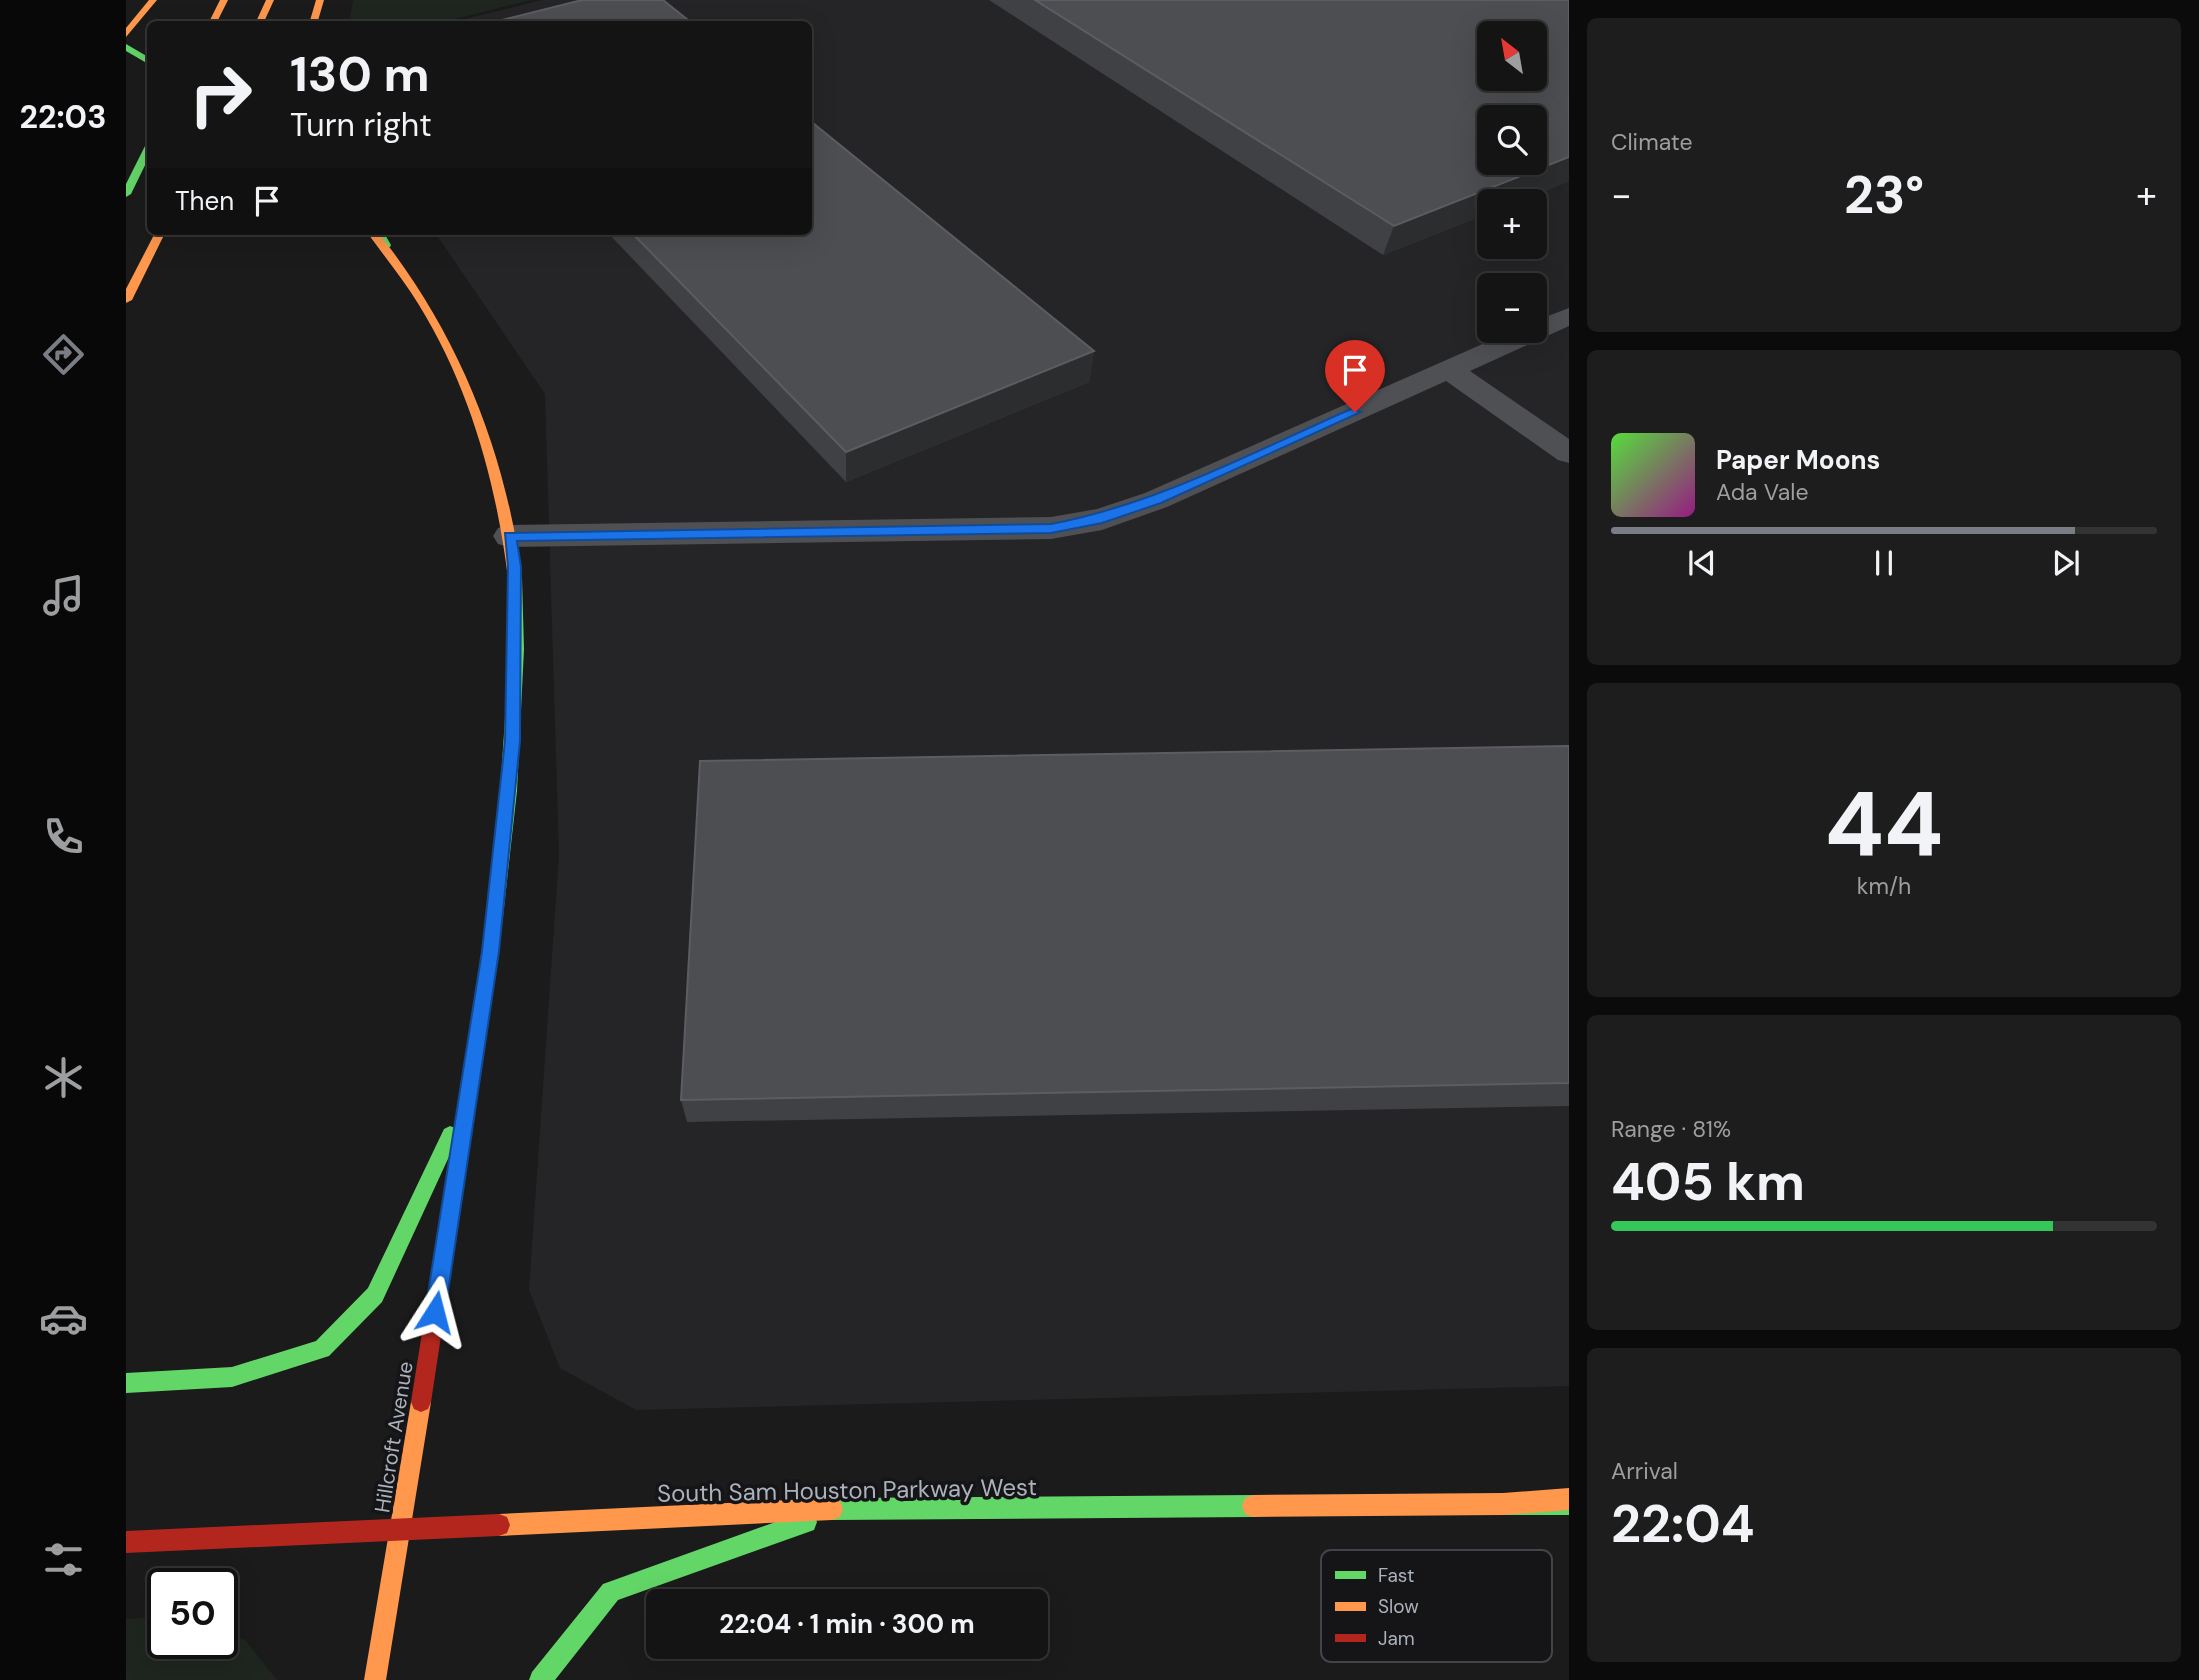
<!DOCTYPE html>
<meta charset="utf-8">
<style>
body{margin:0;font-family:"DM Sans",sans-serif;background:#1d1d1d;color:#f1f3f6;height:100vh;display:flex;flex-direction:column;font-size:26px;white-space:nowrap}
*{box-sizing:border-box;margin:0}
p{font-size:23px;color:#9d9ea0}
.icon{flex:none;width:38px;height:38px;fill:none;stroke:currentColor;stroke-width:2;stroke-linecap:round;stroke-linejoin:round}
.map{position:relative;flex:1;overflow:hidden}
.panel{display:flex;flex-direction:column;gap:18px;padding:18px;background:#0b0b0b;width:630px}
.panel>*{flex:none}
.top-card{position:absolute;left:21px;top:21px;width:665px;height:214px;border-radius:10px;box-shadow:0 7px 28px #0002,0 0 0 2px #333334;background:#141414;color:#f1f3f6;overflow:hidden}
.needle{width:46px;rotate:329deg}
.controls{position:absolute;left:1351px;top:21px;display:grid;gap:14px}
.controls a{display:grid;place-items:center;width:70px;height:70px;border-radius:10px;background:#141414;box-shadow:0 7px 28px #0002,0 0 0 2px #333334;font-size:35px}
.speed{position:absolute;left:21px;top:1568px;display:flex;gap:14px;font-size:35px;font-weight:700;text-align:center}
.speed>*{display:grid;place-content:center;width:91px;height:91px;border-radius:50%;background:#141414;box-shadow:0 7px 28px #0002,0 0 0 2px #333334;line-height:1}
.speed .limit{border:4px solid #111;border-radius:10px;background:#fff;color:#111}
.pin{position:absolute;display:grid;place-items:center;width:60px;height:60px;color:#fff;margin:-72px -30px;border-radius:50% 50% 50% 0;rotate:-45deg;box-shadow:0 0 7px #0007}
.pin .icon{rotate:45deg}
.me{position:absolute;width:77px;margin:-38px;rotate:9deg;stroke-linejoin:round;filter:drop-shadow(0 0 5px #0008)}
.turn{display:flex;align-items:center;gap:24px;height:147px;padding:0 28px;font-size:32px}
.turn .icon{width:91px;height:91px;stroke-width:2.5}
.turn b{display:block;font-size:49px;line-height:60px}
.then{display:flex;align-items:center;height:66px;padding:0 28px;background:#0003;gap:14px;font-size:26px}
.big{font-size:52px;font-weight:700;line-height:1.1}
.panel .widget{flex:1;display:flex;flex-direction:column;justify-content:center;gap:10px;min-width:0;padding:0 24px;border-radius:10px;background:#1d1d1d}
.panel .dial{align-items:center;gap:0}
.dial b{font-size:91px;line-height:1}
.song{display:flex;align-items:center;gap:21px}
.cover{width:84px;height:84px;border-radius:10px;background:linear-gradient(135deg,hsl(110 70% 55%),hsl(310 70% 35%))}
.played{height:7px;border-radius:4px;background:linear-gradient(90deg,#797d84 85%,#333334 85%)}
.keys{display:flex;justify-content:space-around;direction:ltr}
.heat{display:flex;justify-content:space-between;align-items:center;font-size:38px;direction:ltr}
.charge{height:10px;border-radius:5px;background:linear-gradient(90deg,#34c759 81%,#333334 0)}
.trip{position:absolute;left:520px;top:1589px;width:402px;height:70px;border-radius:10px;background:#141414;box-shadow:0 7px 28px #0002,0 0 0 2px #333334;font-weight:700;line-height:70px;text-align:center}
main{display:flex;flex:1;min-height:0}
.tab-bar{display:flex;flex-direction:column;width:126px;justify-content:space-around;align-items:center;background:#080808;color:#9d9ea0}
.tab-bar .icon{width:49px;height:49px}
.tab-bar .selected{color:#797d84}
.tab-bar b{font-size:32px;color:#f1f3f6}
.map>svg:first-child{display:block}
.built{fill:#252528;fill-rule:evenodd}
.green{fill:#1e261f}
.lines{fill:none;stroke-linecap:round;stroke-linejoin:round}
.street{fill:#4f5054;fill-rule:evenodd}
.fast{fill:#63d668;fill-rule:evenodd}
.slow{fill:#ff974d;fill-rule:evenodd}
.jam{fill:#b3261e;fill-rule:evenodd}
.wall{fill:#404144}
.shaded-wall{fill:#2c2d2e}
.building{fill:#4c4e51;stroke:#5b5d62;stroke-width:2;fill-rule:evenodd}
.route{fill:#1a73e8;stroke:#114b97;stroke-width:2}
.labels{text-anchor:middle;dominant-baseline:central;stroke-width:7;stroke-linejoin:round;paint-order:stroke}
.street-label{font-size:21px;fill:#acb2bc;stroke:#151517}
.near-street-label{font-size:24px;fill:#acb2bc;stroke:#151517}
.key{fill:#151517;stroke:#424449;stroke-width:2}
.key-label{font-size:19px;fill:#acb2bc}
</style>
<main>
<nav class="tab-bar">
<b>22:03</b>
<svg class="icon selected" aria-label="directions" viewBox="0 0 24 24"><path d="M12 3l9 9-9 9-9-9zM9 14v-3h6M13 9l2 2-2 2"/></svg>
<svg class="icon" aria-label="music" viewBox="0 0 24 24"><path d="M9 18V5l10-2v13"/><circle cx="6" cy="18" r="3"/><circle cx="16" cy="16" r="3"/></svg>
<svg class="icon" aria-label="phone" viewBox="0 0 24 24"><path d="M5 4h4l2 5-3 2q2 4 5 5l2-3 5 2v4C11 20 4 13 5 4z"/></svg>
<svg class="icon" aria-label="climate" viewBox="0 0 24 24"><path d="M12 3v18M4 7l16 10M4 17L20 7"/></svg>
<svg class="icon" aria-label="car" viewBox="0 0 24 24"><path d="M5 17H2v-5l4-1 3-4h7l3 4 3 1v5h-3M9 17h6M6 11h13"/><circle cx="7" cy="17" r="2"/><circle cx="17" cy="17" r="2"/></svg>
<svg class="icon" aria-label="filters" viewBox="0 0 24 24"><path d="M4 7h16M4 17h16"/><circle cx="9" cy="7" r="2"/><circle cx="15" cy="17" r="2"/></svg>
</nav>
<div class="map">
<svg width="1443" height="1680" viewBox="0 0 1443 1680">
<rect width="100%" height="100%" fill="#1b1b1b"/>
<path class="built" d="M416 0H1443V1386L510 1410 434 1368 403 1290 433 855 419 394 308 231H682V24H319ZM1363 33H1409V79H1363ZM1363 117H1409V163H1363ZM1363 201H1409V247H1363ZM1363 285H1409V331H1363Z"/>
<g class="green">
<path d="M227 0H405L309 24H223Z"/>
<path d="M36 1617 37 1643H96V1633L119 1640 151 1680H0V1619Z"/>
</g>
<g class="lines">
<path class="street" d="M1443 308V326L1344 371 1443 439V463L1432 460 1320 381 1041 507 976 530 925 539 383 547 372 544 367 536 372 528 383 525 925 517 971 509 1019 493 1386 331H1409V321Z"/>
<g class="fast">
<path d="M0 44 24 58V65L0 51Z"/>
<path d="M24 143V155L5 194 0 197V184L19 146Z"/>
<path d="M247 231H257L265 245 264 247H256Z"/>
<path d="M389 573 396 578 398 649 391 791 375 934 341 1151 335 1154 327 1148 256 1302 203 1356 106 1387 0 1393V1373L106 1367 190 1341 242 1288 318 1129 324 1126 329 1128C358 944 385 765 382 578Z"/>
<path d="M1377 1493H1443V1515H1377L1369 1512 1366 1504 1369 1496Z"/>
<path d="M1127 1495 1135 1498 1138 1506 1135 1514 1127 1517 706 1520 698 1517 695 1509 698 1501 706 1498Z"/>
<path d="M680 1511 688 1514 691 1522 688 1530 492 1600 429 1680H403L406 1672 477 1584Z"/>
</g>
<g class="slow">
<path d="M23 0H31L0 37V28Z"/>
<path d="M94 0H102L90 24H82Z"/>
<path d="M140 0H148L137 24H129Z"/>
<path d="M190 0H198L191 24H183Z"/>
<path d="M30 231H40L6 300 0 303V289Z"/>
<path d="M240 231H251C332 333 379 449 396 578L394 581H384L382 578C370 482 344 388 293 305 277 279 258 256 240 231Z"/>
<path d="M295 1392 302 1395 305 1402 260 1680H238L285 1402 288 1395Z"/>
<path d="M1443 1488V1510L1377 1515 1127 1517 1119 1514 1116 1506 1119 1498 1127 1495 1377 1493Z"/>
<path d="M706 1498 714 1501 717 1509 714 1517 706 1520 373 1536 365 1533 362 1525 365 1517 373 1514Z"/>
</g>
<g class="jam">
<path d="M335 1136 341 1139 344 1145 305 1402 302 1409 295 1412 288 1409 285 1402 326 1145 329 1139Z"/>
<path d="M373 1514 381 1517 384 1525 381 1533 373 1536 0 1553V1531Z"/>
</g>
</g>
<g class="wall">
<path d="M863 0H1443V181L1393 201H1363V213L1257 255Z"/>
<path d="M480 231H682L968 351 963 382 720 482Z"/>
<path d="M1443 746V1106L561 1122 555 1100Z"/>
</g>
<g class="shaded-wall">
<path d="M1443 157V181L1393 201H1363V213L1257 255 1268 226Z"/>
<path d="M968 351 963 382 720 482V452Z"/>
</g>
<g class="building">
<path d="M456 0H537L567 24H360Z"/>
<path d="M909 0H1443V157L1268 226ZM1363 33H1409V79H1363ZM1363 117H1409V163H1363Z"/>
<path d="M682 119 968 351 720 452 504 231H682Z"/>
<path d="M1443 746V1083L555 1100 574 761Z"/>
</g>
<path class="route" d="M1225 409 1235 412 1035 503 976 523 925 533 391 541 395 567 394 741 373 951 319 1312 316 1319 309 1322 302 1319 299 1312 356 951 379 741 382 567 379 533 925 524C1031 504 1127 452 1225 409Z"/>
<g class="labels">
<g class="street-label">
<text transform="translate(268 1437) rotate(-81)">Hillcroft Avenue</text>
</g>
<g class="near-street-label">
<text transform="translate(721 1490) rotate(-1)">South Sam Houston Parkway West</text>
</g>
</g>
<rect x="1195" y="1550" width="231" height="112" rx="10" class="key"/>
<rect x="1209" y="1571" width="31" height="8" fill="#63d668"/>
<rect x="1209" y="1602" width="31" height="9" fill="#ff974d"/>
<rect x="1209" y="1634" width="31" height="8" fill="#b3261e"/>
<g class="key-label">
<text x="1252" y="1582">Fast</text>
<text x="1252" y="1613">Slow</text>
<text x="1252" y="1645">Jam</text>
</g>
</svg>
<div class="controls">
<a><svg class="needle" viewBox="-14 -14 28 28"><path d="M0-13l5 13h-10z" fill="#e53935"/><path d="M0 13l5-13h-10z" fill="#9d9ea0"/></svg></a>
<a><svg class="icon" aria-label="search" viewBox="0 0 24 24"><circle cx="10" cy="10" r="6"/><path d="M15 15l6 6"/></svg></a>
<a>+</a>
<a>−</a>
</div>
<div class="speed"><div class="limit">50</div></div>
<div class="pin" style="left:1229px;top:412px;background:#d93025"><svg class="icon" aria-label="arrive" viewBox="0 0 24 24"><path d="M6 21V4h12l-3 4 3 4H6"/></svg></div>
<svg class="me" style="left:309px;top:1312px" viewBox="-20 -20 40 40"><path d="M0-17L14 15 0 8-14 15z" fill="#1a73e8" stroke="#fff" stroke-width="4"/></svg>
<div class="trip">22:04 · 1 min · 300 m</div>
<div class="top-card">
<div class="turn"><svg class="icon" aria-label="right" viewBox="0 0 24 24"><path d="M7 20v-9h11M14 6l5 5-5 5"/></svg><div><b>130 m</b>Turn right</div></div>
<div class="then">Then<svg class="icon" aria-label="arrive" viewBox="0 0 24 24"><path d="M6 21V4h12l-3 4 3 4H6"/></svg></div>
</div>
</div>
<section class="panel">
<div class="widget"><p>Climate</p>
<div class="heat"><a>−</a><b class="big">23°</b><a>+</a></div>
</div>
<div class="widget">
<div class="song"><i class="cover"></i><div><b>Paper Moons</b><p>Ada Vale</p></div></div>
<div class="played"></div>
<div class="keys"><svg class="icon" aria-label="previous" viewBox="0 0 24 24"><path d="M18 5L8 12l10 7zM5 5v14"/></svg><svg class="icon" aria-label="pause" viewBox="0 0 24 24"><path d="M8 5v14M16 5v14"/></svg><svg class="icon" aria-label="next" viewBox="0 0 24 24"><path d="M6 5l10 7-10 7zM19 5v14"/></svg></div>
</div>
<div class="widget dial"><b>44</b><p>km/h</p></div>
<div class="widget"><p>Range · 81%</p><b class="big">405 km</b><div class="charge"></div></div>
<div class="widget"><p>Arrival</p><b class="big">22:04</b></div>
</section>
</main>
